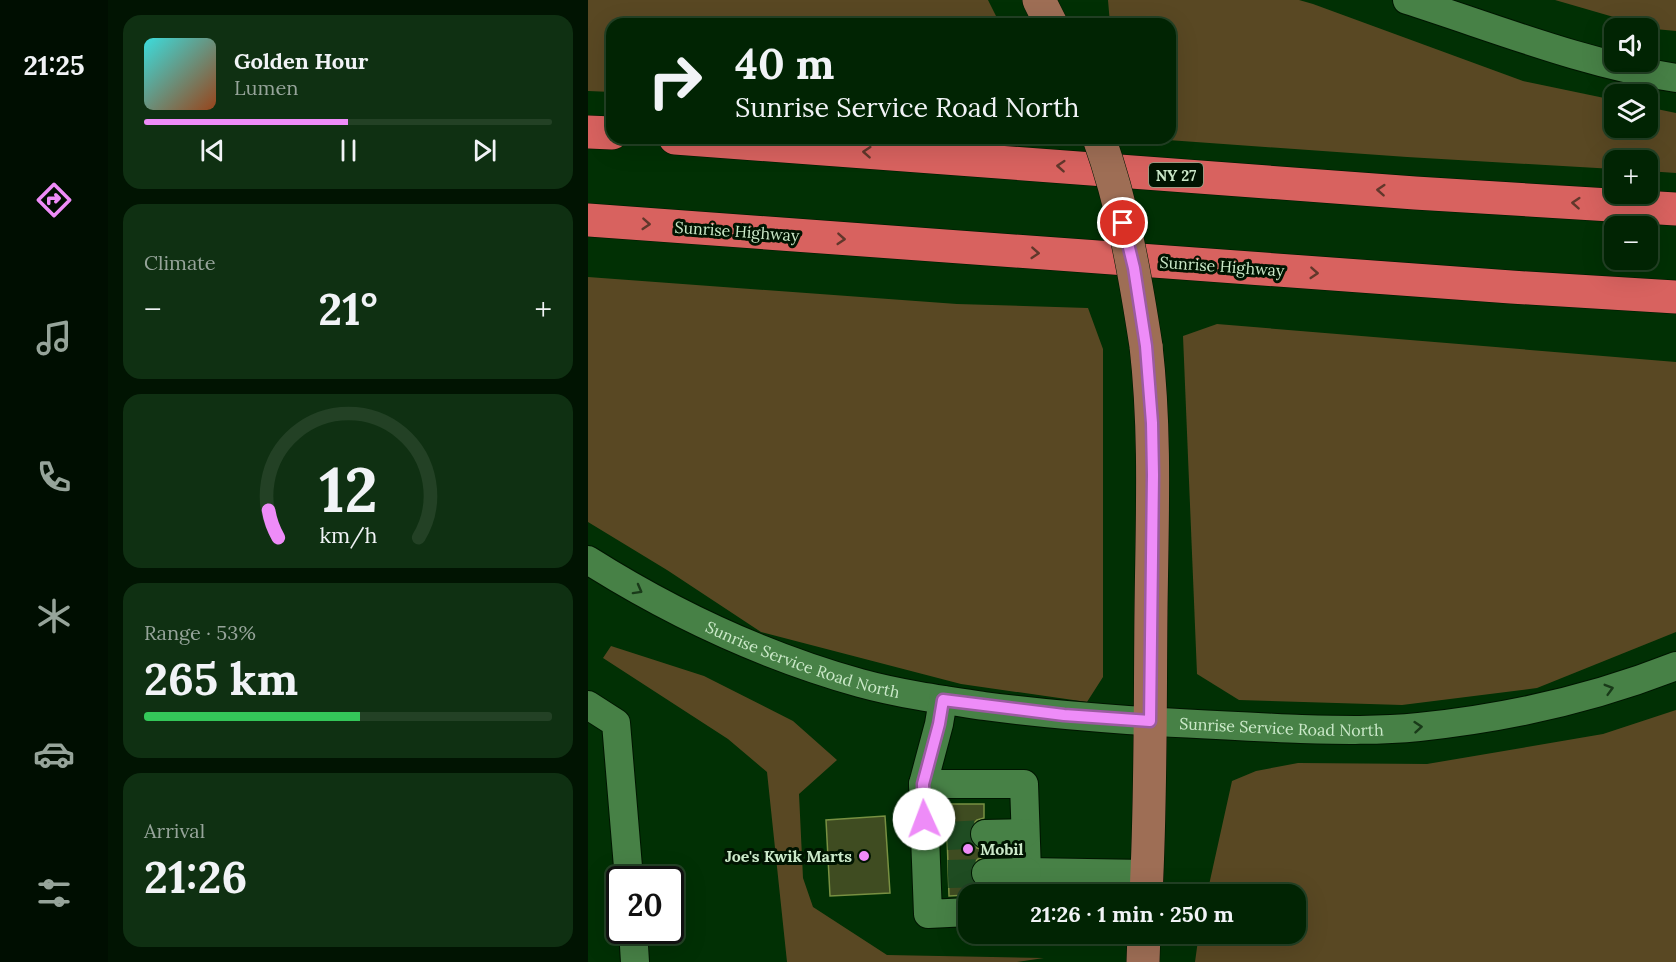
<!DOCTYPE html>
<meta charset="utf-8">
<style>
body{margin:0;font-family:Lora,serif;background:#0f3012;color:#f1f3f6;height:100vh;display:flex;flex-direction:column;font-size:22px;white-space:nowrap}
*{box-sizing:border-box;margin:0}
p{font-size:20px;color:#96a49a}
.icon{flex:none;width:33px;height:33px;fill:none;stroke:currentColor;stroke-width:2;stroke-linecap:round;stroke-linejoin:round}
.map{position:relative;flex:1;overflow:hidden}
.drawer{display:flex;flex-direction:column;gap:15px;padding:15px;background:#011402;width:480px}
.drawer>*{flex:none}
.top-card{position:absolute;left:18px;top:18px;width:570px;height:126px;border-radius:18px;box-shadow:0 6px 24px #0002,0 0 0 2px #234125;background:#012403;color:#f1f3f6;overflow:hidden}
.tools{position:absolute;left:1016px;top:18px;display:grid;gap:12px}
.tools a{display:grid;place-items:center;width:54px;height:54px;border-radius:12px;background:#012403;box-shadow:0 6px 24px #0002,0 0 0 2px #234125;font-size:30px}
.speed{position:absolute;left:18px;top:866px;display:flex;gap:12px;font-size:30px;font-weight:700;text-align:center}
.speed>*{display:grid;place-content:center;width:78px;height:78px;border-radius:50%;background:#012403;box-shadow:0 6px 24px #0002,0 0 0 2px #234125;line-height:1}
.speed .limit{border:3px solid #111;border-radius:9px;background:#fff;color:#111}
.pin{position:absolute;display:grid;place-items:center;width:51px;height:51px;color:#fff;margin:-26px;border:3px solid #fff;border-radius:50%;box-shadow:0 2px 6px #0007}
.me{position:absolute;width:66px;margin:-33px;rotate:358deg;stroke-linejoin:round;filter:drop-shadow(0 0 4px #0008)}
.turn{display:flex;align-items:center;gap:21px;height:126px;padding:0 30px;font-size:27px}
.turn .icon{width:78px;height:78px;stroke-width:2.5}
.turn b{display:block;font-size:42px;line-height:51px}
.big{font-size:45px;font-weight:800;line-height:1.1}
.drawer .card{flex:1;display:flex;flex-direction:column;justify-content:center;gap:9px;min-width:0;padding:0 21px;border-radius:18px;background:#0f3012}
.drawer .dial{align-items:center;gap:0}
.dial svg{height:156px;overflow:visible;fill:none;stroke:#234125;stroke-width:7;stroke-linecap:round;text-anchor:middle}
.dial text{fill:#f1f3f6;stroke:none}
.song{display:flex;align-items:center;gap:18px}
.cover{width:72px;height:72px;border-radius:9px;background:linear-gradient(135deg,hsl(180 70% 55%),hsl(20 70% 35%))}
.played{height:6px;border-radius:3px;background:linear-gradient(90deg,#ee8cf8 50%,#234125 50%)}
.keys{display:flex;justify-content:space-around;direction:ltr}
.heat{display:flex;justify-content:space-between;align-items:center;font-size:33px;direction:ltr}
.charge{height:9px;border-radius:4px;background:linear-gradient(90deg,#34c759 53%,#234125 0)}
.trip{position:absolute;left:370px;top:884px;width:348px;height:60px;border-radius:18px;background:#012403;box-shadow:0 6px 24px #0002,0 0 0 2px #234125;font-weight:800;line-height:60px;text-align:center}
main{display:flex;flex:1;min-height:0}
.dock{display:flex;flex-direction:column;width:108px;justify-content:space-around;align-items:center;background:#000e01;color:#96a49a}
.dock .icon{width:42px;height:42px}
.dock .active{color:#ee8cf8}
.dock b{font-size:27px;color:#f1f3f6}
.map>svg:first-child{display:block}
.green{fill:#594823}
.building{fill:#3f4c21;stroke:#789042;stroke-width:1.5}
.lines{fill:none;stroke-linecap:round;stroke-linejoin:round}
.minor-tunnel{stroke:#1f4c22;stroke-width:28;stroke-dasharray:28 14;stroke-linecap:butt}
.minor-casing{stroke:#001500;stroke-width:30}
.major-casing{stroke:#001500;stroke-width:34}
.highway-casing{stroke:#001500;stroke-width:34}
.minor{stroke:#478146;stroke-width:28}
.major{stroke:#9e6e55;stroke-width:33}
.highway{stroke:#d8625f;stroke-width:33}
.major-bridge-casing{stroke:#001500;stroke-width:34;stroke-linecap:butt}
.major-bridge{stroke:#9e6e55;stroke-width:33}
.oneway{stroke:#61372b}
.oneway2{stroke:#193a19}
.route-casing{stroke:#9b5ba1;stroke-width:15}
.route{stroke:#ee8cf8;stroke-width:10}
.poi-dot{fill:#ee8cf8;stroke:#001401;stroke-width:2}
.labels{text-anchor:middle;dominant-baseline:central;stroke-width:6;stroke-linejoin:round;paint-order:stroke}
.shield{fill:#001401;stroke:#8ea98d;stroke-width:1.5}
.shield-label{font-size:15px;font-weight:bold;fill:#cbe9c9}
.street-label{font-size:16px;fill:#cbe9c9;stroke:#001401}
.poi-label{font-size:16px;font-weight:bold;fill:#cbe9c9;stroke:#001401;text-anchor:start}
</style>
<main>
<nav class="dock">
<b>21:25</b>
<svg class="icon active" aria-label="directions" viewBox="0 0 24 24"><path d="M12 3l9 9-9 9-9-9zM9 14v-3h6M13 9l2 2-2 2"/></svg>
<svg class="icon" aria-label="music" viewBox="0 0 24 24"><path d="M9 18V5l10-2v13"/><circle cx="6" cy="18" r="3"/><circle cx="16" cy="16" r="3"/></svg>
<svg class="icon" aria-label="phone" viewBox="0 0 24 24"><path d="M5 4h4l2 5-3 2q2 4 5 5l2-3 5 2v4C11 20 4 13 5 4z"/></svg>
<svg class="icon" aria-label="climate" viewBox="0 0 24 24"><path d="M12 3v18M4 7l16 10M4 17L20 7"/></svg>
<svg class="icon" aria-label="car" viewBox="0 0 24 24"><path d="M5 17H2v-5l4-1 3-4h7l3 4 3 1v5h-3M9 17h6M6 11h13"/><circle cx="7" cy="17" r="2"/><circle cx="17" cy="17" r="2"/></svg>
<svg class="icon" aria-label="filters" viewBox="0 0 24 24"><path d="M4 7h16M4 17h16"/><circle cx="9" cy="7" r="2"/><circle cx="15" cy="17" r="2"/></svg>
</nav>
<section class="drawer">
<div class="card">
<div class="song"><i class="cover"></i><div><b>Golden Hour</b><p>Lumen</p></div></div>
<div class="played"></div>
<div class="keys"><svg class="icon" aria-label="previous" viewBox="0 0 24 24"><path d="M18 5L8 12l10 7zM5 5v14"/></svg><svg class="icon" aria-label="pause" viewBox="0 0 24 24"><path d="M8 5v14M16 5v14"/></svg><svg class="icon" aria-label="next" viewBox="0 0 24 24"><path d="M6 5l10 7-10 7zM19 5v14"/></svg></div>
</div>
<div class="card"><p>Climate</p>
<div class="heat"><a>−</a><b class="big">21°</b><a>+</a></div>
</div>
<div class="card dial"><svg viewBox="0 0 100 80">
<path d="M14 69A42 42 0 1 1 86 69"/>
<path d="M14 69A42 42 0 0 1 9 55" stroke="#ee8cf8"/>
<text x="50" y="56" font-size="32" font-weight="700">12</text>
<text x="50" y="72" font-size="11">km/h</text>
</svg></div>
<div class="card"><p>Range · 53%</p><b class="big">265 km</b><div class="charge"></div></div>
<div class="card"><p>Arrival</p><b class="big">21:26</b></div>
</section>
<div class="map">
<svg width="1088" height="962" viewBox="0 0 1088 962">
<rect width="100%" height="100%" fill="#013004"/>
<g class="green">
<path d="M0 0H400L412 24H24V92L0 91Z"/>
<path d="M520 0H711L725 4 935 81 1026 100V128H1059V107L1088 113V173L1059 171V160H1026V169L819 157 566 139 582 138V24H522Z"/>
<path d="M967 0H1088V31L1067 29Z"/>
<path d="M0 277 369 304 500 308 515 349V677L499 702 373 684 173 632 79 570 0 522Z"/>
<path d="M629 324 1088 362V632L949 688 814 705 651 700 609 674 595 336Z"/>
<path d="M23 646 116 676 205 721 249 760 211 794 215 878 225 907 299 955 456 958 429 962H199L179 772 140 739 15 658Z"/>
<path d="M1088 710V962H607L611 933H708V894H619L644 781 668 771 710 763 839 764 1015 734Z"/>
</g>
<g class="building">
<path d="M358 804H396V818L389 820 383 826 381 835 383 842 389 848 397 850V857L390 859 384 865 382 874 384 882 391 888 398 889V894L361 896Z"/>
<path d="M297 816 302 893 242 896 238 820Z"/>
</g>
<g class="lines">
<g class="minor-tunnel">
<path d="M359 836 397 834"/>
<path d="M360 874 398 873"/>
</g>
<g class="minor-casing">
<g id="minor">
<path d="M819 0C907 28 996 64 1088 78"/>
<path id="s1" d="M0 560C84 613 176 656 272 683 312 694 355 700 396 706 501 720 607 724 713 729 752 730 792 731 831 727 918 718 1007 698 1088 666"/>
<path d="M355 700 351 724 335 784H436L439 872 559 874"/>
<path d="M0 705 28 723 41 879"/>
<path d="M335 784 340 914 381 912"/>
<path d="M397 834 437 833"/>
<path d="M398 873 439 872 427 894"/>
<path d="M45 930 47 962"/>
</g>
</g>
<g class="major-casing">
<g id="major">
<path d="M451 0 463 24"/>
<path d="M558 346C568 433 564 522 563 611 562 705 563 800 558 894"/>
<path d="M555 962 556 933"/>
</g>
</g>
<g class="highway-casing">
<g id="highway">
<path d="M0 132 24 133"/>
<path d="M87 138 827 193 1088 209"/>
<path d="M0 220 923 287 1088 297"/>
</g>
</g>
<use href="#minor" class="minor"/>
<use href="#major" class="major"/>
<use href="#highway" class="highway"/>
<g class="major-bridge-casing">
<path id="major-bridge" d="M511 138C535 205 547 275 558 346"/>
</g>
<use href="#major-bridge" class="major-bridge"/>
</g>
<defs><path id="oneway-chevron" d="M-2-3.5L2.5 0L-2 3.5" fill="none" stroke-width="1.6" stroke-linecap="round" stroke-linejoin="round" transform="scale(1.5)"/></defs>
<g class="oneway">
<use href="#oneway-chevron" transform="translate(279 152) rotate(-176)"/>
<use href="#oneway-chevron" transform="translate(473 166) rotate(-176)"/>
<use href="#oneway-chevron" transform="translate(793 190) rotate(-176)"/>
<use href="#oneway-chevron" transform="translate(988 203) rotate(-176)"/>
<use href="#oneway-chevron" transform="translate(58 224) rotate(4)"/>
<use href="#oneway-chevron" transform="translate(253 239) rotate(4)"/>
<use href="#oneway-chevron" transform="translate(447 253) rotate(4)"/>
<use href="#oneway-chevron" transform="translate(726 273) rotate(4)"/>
</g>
<g class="oneway2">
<use href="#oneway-chevron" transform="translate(50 590) rotate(29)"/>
<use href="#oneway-chevron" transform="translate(1021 689) rotate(-16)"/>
<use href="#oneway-chevron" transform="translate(830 727) rotate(-5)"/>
</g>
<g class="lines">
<g class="route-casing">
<path id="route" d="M336 819 335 784 351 724 355 700 476 715 562 721 565 475 564 423 558 346 546 268 535 223"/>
</g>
<use href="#route" class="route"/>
</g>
<g class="poi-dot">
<circle cx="380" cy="849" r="6"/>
<circle cx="276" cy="856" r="6"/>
</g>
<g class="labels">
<rect class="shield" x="561" y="163" width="54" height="24" rx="4.5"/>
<g class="shield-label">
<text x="588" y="175">NY 27</text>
</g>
<g class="street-label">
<text transform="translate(149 231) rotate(4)">Sunrise Highway</text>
<text transform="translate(634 266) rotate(4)">Sunrise Highway</text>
<text stroke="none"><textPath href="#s1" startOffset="238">Sunrise Service Road North</textPath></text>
<text stroke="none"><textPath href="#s1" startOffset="724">Sunrise Service Road North</textPath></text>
</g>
<g class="poi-label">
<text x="392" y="849">Mobil</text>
<text x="264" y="856" text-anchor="end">Joe's Kwik Marts</text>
</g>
</g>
</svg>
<div class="tools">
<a><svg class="icon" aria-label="sound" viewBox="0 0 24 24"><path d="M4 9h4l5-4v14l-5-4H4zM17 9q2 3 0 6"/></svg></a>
<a><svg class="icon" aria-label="layers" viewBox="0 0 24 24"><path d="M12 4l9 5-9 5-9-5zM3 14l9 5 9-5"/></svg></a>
<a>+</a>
<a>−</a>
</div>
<div class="speed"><div class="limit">20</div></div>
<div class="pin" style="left:535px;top:223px;background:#d93025"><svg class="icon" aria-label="arrive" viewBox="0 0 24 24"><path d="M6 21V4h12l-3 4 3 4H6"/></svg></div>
<svg class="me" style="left:336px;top:819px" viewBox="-20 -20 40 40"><circle r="19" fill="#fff"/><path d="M0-13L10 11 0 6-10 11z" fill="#ee8cf8"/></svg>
<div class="trip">21:26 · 1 min · 250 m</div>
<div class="top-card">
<div class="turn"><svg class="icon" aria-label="right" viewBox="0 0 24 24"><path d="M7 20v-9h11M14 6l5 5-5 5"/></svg><div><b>40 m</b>Sunrise Service Road North</div></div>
</div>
</div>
</main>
